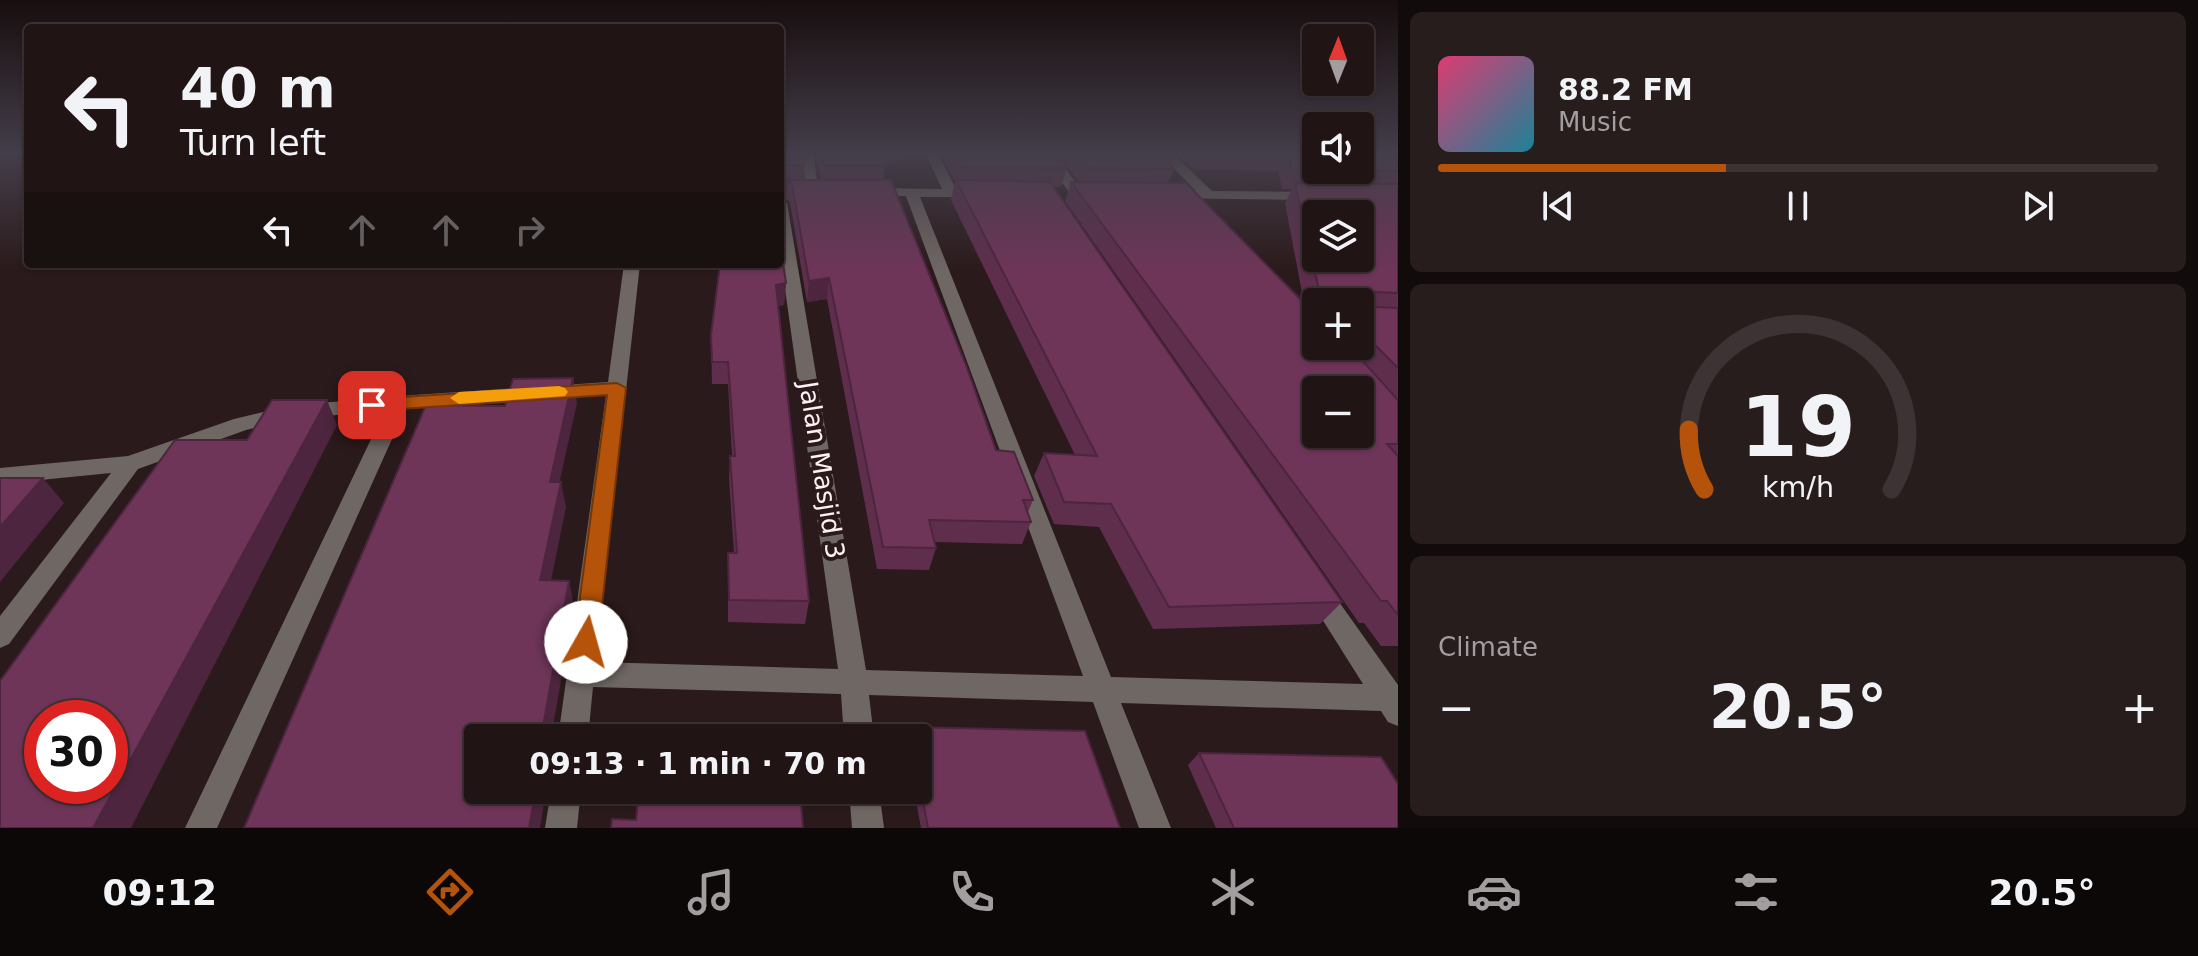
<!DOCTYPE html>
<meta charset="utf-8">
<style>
body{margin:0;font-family:"DejaVu Sans",sans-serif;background:#281d1d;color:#f1f3f6;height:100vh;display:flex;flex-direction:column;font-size:30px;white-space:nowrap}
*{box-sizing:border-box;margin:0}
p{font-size:26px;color:#a29ea0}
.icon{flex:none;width:44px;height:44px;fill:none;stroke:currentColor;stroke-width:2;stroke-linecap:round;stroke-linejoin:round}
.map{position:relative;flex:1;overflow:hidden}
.sheet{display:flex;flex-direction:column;gap:12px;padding:12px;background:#120b0b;width:800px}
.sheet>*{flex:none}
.hud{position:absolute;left:24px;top:24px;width:760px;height:244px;border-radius:8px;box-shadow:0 2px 6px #0004,0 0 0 2px #3d3334;background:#201414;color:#f1f3f6;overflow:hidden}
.needle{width:52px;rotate:1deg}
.controls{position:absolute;left:1302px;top:24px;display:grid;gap:16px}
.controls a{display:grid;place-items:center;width:72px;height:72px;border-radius:8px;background:#201414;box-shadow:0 2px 6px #0004,0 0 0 2px #3d3334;font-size:40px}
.speed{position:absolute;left:24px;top:700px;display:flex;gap:16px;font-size:40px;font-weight:700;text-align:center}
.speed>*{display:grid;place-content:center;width:104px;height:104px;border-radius:50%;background:#201414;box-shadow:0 2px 6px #0004,0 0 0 2px #3d3334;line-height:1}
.speed .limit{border:12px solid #d22;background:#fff;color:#111}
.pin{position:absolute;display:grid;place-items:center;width:68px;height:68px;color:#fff;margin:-34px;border-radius:16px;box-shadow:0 4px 12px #0006}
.me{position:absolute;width:88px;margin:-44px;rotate:7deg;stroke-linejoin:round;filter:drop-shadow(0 0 6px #0008)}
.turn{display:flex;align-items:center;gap:28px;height:168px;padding:0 24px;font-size:36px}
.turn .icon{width:104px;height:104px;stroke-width:2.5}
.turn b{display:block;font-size:56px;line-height:68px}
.lanes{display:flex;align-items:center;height:76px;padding:0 24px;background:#0003;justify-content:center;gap:40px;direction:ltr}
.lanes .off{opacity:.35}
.big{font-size:60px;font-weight:600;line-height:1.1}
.sheet .tile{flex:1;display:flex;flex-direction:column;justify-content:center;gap:12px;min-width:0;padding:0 28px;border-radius:12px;background:#281d1d}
.sheet .dial{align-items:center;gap:0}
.dial svg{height:208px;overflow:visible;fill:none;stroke:#3d3334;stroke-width:7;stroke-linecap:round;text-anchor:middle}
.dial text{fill:#f1f3f6;stroke:none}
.song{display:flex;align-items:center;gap:24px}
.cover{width:96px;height:96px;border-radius:12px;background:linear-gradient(135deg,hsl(340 70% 55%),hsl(190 70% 35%))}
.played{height:8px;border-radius:4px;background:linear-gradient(90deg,#b45309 40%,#3d3334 40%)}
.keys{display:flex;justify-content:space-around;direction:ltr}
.heat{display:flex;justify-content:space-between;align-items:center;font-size:44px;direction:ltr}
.trip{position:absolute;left:464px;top:724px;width:468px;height:80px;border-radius:8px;background:#201414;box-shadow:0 2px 6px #0004,0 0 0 2px #3d3334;font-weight:600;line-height:80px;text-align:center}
.tab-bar{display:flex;height:128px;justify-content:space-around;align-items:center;background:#0d0808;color:#a29ea0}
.tab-bar .icon{width:56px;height:56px}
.tab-bar .active{color:#b45309}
.tab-bar b{font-size:36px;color:#f1f3f6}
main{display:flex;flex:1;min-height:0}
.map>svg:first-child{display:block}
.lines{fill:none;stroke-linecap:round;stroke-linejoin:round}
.minor{fill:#6f6763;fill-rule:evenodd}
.wall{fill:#5f2e4d;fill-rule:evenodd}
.shaded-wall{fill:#4d253e}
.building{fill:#6e3559;stroke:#4d253e;stroke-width:2;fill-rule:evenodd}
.route{fill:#b45309;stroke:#753606;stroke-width:2}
.slow{fill:#f59e0b}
.labels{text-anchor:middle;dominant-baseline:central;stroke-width:8;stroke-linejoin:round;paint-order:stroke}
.street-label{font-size:26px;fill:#fef1f2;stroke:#2b1a1b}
</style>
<main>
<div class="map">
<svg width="1398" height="828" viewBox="0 0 1398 828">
<rect width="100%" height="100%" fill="#2b1a1b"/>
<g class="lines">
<g class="minor">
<path d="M802 154H814L818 194 806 191Z"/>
<path d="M926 154H938L956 189H980L987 193 980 197H920L1111 677 1363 684 1305 592 1309 585 1318 581 1327 585 1398 685V726L1388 722 1381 711 1121 703 1171 828H1139L1093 702 869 695 874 738H844L841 694 593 687 588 738H558L606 395 406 408 217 828H185L385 410 288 420 246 430 138 469 9 644 0 648V616L111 473 0 484V468L128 456 234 419 288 406 399 396 608 382 624 264H640L596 662 838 669 780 253V199L787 203 866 670 1083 676 906 196H868L861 192 868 188 942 189Z"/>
<path d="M1041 154H1054L1084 193 1082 196H1072Z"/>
<path d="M1160 154H1173L1212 191 1316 192 1323 196 1316 200 1167 198 1165 195 1172 191H1196Z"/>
<path d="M551 790H581L577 828H545Z"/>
<path d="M849 790H879L884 828H852Z"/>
</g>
</g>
<g class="wall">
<path d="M780 154 804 165 803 180H821L816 154H913L885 166 883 180 996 450 1033 500 1028 512 1031 522 1022 544 935 542 936 548 929 570 877 569 827 299 807 302 790 202 784 198 785 184H780Z"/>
<path d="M941 154H1176L1171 166 1174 169 1168 182 1304 303 1285 203 1292 189H1282L1278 171 1193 169 1176 154H1316V170H1360V154H1398V646H1381L1364 623H1359L1065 201 1071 182H1079L1064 163 1067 168 1061 187H1053L1342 602 1320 624 1153 629 1099 527 1054 524 1034 476 1044 453 1075 455 951 200 955 181ZM1332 175 1345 184H1327ZM1316 302H1360V346H1316Z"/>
<path d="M786 283 784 305 778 306 809 601 805 624 728 622V553H734L729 479 730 456H732L728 384H712L711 335Z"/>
<path d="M909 727 1120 828H921L914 790H918V738H905Z"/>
<path d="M1199 753 1398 828H1216L1188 765Z"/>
<path d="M639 790H822L821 796H801L636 820Z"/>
</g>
<g class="shaded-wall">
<path d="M879 154H913L885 166Z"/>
<path d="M829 278 827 299 807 302 809 281Z"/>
<path d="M786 283 784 305 775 306 776 285Z"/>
<path d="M573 378 577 403 554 507 550 482Z"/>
<path d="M327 400 337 425 131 828H93Z"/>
<path d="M43 478 64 503 0 582V527Z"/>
<path d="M561 482 566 507 546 605 540 580Z"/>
<path d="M569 581 574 605 551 738H541Z"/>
<path d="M536 790H546L540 828H529Z"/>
</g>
<g class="building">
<path d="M780 154H803L804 165H781L780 166Z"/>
<path d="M822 154H881L885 166 824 165Z"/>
<path d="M955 154H1057L1067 168 962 167Z"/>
<path d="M1078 154H1158L1174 169 1090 168Z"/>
<path d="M1288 154H1315L1316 155V170H1292Z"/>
<path d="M1360 154H1398V171L1364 170 1360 168Z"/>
<path d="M786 180H891L966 365 996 450 1014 452 1033 500H1023L1031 522 929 520 936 548 883 547 829 278 809 281 792 184Z"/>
<path d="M956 180 1050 182 1342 602 1169 607 1111 504 1064 502 1044 453 1097 456Z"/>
<path d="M1071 182 1186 183 1316 315V346H1349L1398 400V444H1387L1398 456V615L1387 601H1381ZM1316 390H1360V434H1316Z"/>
<path d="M1295 183 1398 184V293L1375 292 1372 304 1375 307 1398 308V368L1360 330V302H1331L1319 290ZM1316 214H1360V258H1316Z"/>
<path d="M780 243 786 283 776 285 809 601 729 600 728 553H737L730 456H735L728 362H712L711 335 720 264H780Z"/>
<path d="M573 378 550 482H561L540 580 569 581 541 738H478V790H536L529 828H244L426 405 505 406 513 379Z"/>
<path d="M272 400H327L93 828H0V681L175 440H247ZM42 718H110V786H42Z"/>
<path d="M0 478H43L0 527Z"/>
<path d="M909 727 1085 731 1120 828H928L918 773V738H911Z"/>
<path d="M645 728 820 732V738H644Z"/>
<path d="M1199 753 1381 757 1398 784V828H1234Z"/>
<path d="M639 790H800L803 828H611L612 819 636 820Z"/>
</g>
<linearGradient id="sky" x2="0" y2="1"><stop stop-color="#180e0f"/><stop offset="0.57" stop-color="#443e4a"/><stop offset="1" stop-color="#443e4a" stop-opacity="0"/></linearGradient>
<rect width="1398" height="270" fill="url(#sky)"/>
<path class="route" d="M617 383 626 388 598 642 595 649 586 653 578 649 574 642 607 395 372 411 363 405 372 399Z"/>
<path class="slow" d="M559 386 565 388 568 392 565 396 459 404 450 398 459 392Z"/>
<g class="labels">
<g class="street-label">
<text transform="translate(822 470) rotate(81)">Jalan Masjid 3</text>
</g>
</g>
</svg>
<div class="controls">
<a><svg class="needle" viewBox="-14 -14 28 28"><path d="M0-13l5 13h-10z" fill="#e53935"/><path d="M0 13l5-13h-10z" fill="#a29ea0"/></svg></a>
<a><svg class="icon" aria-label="sound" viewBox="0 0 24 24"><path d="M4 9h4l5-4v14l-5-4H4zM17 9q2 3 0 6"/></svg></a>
<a><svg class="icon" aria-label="layers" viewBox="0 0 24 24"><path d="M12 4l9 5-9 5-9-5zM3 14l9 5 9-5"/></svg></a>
<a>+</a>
<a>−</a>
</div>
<div class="speed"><div class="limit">30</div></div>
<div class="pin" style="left:372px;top:405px;background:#d93025"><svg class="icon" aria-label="arrive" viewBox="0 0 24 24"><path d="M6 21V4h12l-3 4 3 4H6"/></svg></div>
<svg class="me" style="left:586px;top:642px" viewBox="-20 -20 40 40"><circle r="19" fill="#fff"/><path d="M0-13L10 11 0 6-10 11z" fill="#b45309"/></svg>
<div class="trip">09:13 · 1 min · 70 m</div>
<div class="hud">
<div class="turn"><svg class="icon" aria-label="left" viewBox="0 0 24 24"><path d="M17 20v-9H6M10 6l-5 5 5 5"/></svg><div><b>40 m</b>Turn left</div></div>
<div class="lanes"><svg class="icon" aria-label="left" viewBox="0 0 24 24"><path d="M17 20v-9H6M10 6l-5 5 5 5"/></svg><svg class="icon off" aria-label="ahead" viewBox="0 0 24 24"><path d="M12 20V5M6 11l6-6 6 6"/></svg><svg class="icon off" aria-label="ahead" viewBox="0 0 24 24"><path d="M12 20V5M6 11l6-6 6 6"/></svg><svg class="icon off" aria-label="right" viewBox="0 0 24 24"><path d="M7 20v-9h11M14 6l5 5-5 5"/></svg></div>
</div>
</div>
<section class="sheet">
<div class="tile">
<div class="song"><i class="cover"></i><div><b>88.2 FM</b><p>Music</p></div></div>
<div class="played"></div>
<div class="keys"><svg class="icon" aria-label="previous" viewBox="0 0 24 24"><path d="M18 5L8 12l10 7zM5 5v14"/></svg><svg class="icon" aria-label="pause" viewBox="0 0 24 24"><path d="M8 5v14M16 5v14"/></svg><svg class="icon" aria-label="next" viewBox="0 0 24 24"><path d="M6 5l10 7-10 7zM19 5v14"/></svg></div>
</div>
<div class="tile dial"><svg viewBox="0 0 100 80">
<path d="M14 69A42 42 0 1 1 86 69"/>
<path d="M14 69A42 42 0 0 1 8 46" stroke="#b45309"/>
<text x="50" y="56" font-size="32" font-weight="700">19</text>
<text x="50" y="72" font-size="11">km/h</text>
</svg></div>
<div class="tile"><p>Climate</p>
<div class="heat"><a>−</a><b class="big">20.5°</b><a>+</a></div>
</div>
</section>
</main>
<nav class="tab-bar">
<b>09:12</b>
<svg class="icon active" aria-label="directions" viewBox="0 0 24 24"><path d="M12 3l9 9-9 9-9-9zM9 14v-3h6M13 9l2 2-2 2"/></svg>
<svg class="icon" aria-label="music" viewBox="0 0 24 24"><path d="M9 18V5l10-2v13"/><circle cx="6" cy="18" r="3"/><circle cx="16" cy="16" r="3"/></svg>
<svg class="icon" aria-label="phone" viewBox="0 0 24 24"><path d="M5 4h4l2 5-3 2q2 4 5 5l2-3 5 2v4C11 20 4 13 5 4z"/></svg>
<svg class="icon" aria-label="climate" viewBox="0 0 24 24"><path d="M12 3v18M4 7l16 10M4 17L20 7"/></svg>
<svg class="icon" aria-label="car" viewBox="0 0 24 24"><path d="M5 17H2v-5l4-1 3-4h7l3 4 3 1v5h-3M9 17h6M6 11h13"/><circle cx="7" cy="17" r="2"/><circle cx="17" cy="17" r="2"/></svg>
<svg class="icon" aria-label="filters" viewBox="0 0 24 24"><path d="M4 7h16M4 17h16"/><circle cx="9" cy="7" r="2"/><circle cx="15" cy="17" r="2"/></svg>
<b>20.5°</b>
</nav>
